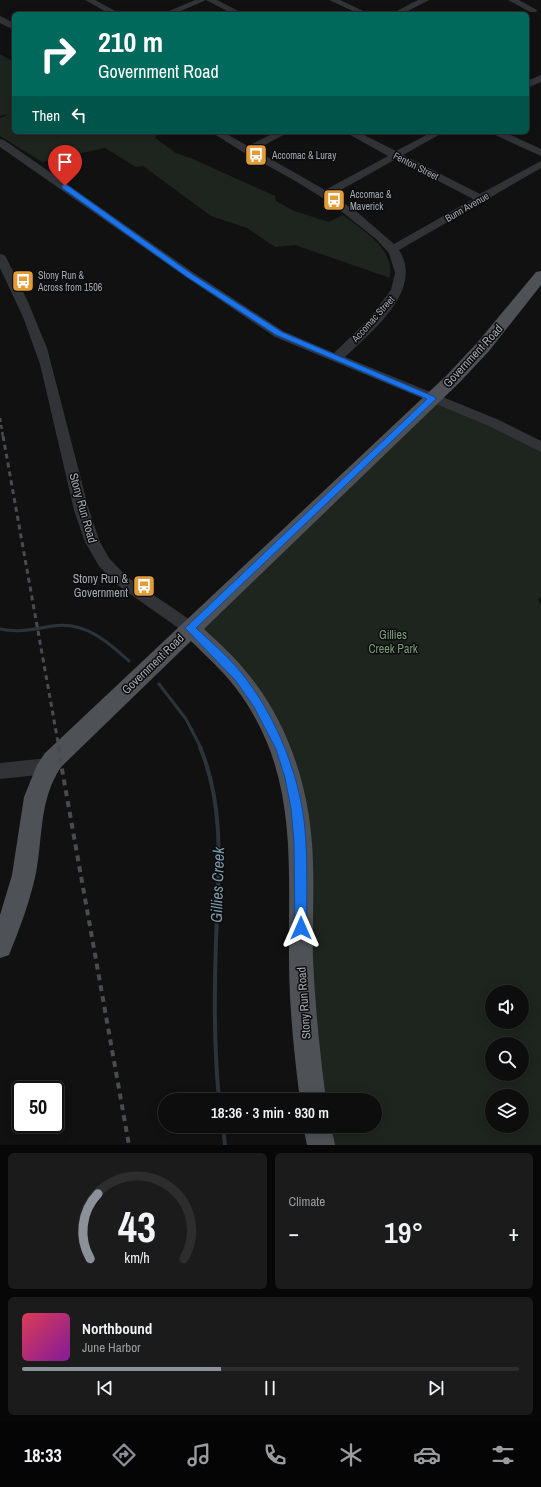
<!DOCTYPE html>
<meta charset="utf-8">
<style>
body{margin:0;font-family:"Archivo Narrow",sans-serif;background:#1b1b1c;color:#f1f3f6;height:100vh;display:flex;flex-direction:column;font-size:15px;white-space:nowrap}
*{box-sizing:border-box;margin:0}
p{font-size:13px;color:#9a9c9e}
.icon{flex:none;width:22px;height:22px;fill:none;stroke:currentColor;stroke-width:2;stroke-linecap:round;stroke-linejoin:round}
.map{position:relative;height:1145px;overflow:hidden}
.side{display:flex;flex-direction:column;gap:8px;padding:8px;background:#070708;flex:1}
.side>*{flex:none}
.guide{position:absolute;left:12px;top:12px;width:517px;height:122px;border-radius:6px;box-shadow:0 2px 10px #0003,0 0 0 1px #2d2d2e;background:#00695c;color:#fff;overflow:hidden}
.fabs{position:absolute;left:485px;top:985px;display:grid;gap:8px}
.fabs a{display:grid;place-items:center;width:44px;height:44px;border-radius:50%;background:#0d0d0e;box-shadow:0 2px 10px #0003,0 0 0 1px #2d2d2e;font-size:20px}
.speed{position:absolute;left:12px;top:1081px;display:flex;gap:8px;font-size:20px;font-weight:700;text-align:center}
.speed>*{display:grid;place-content:center;width:52px;height:52px;border-radius:50%;background:#0d0d0e;box-shadow:0 2px 10px #0003,0 0 0 1px #2d2d2e;line-height:1}
.speed .limit{border:2px solid #111;border-radius:6px;background:#fff;color:#111}
.pin{position:absolute;display:grid;place-items:center;width:34px;height:34px;color:#fff;margin:-41px -17px;border-radius:50% 50% 50% 0;rotate:-45deg;box-shadow:0 0 4px #0007}
.pin .icon{rotate:45deg}
.me{position:absolute;width:44px;margin:-22px;rotate:0deg;stroke-linejoin:round;filter:drop-shadow(0 0 3px #0008)}
.turn{display:flex;align-items:center;gap:14px;height:84px;padding:0 20px;font-size:18px}
.turn .icon{width:52px;height:52px;stroke-width:2.5}
.turn b{display:block;font-size:28px;line-height:34px}
.then{display:flex;align-items:center;height:38px;padding:0 20px;background:#0003;gap:8px;font-size:15px}
.big{font-size:30px;font-weight:600;line-height:1.1}
.side .widget{flex:1;display:flex;flex-direction:column;justify-content:center;gap:6px;min-width:0;padding:0 14px;border-radius:6px;background:#1b1b1c}
.side .dial{align-items:center;gap:0}
.dial svg{height:104px;overflow:visible;fill:none;stroke:#2d2d2e;stroke-width:7;stroke-linecap:round;text-anchor:middle}
.dial text{fill:#f1f3f6;stroke:none}
.song{display:flex;align-items:center;gap:12px}
.cover{width:48px;height:48px;border-radius:6px;background:linear-gradient(135deg,hsl(350 70% 55%),hsl(290 70% 35%))}
.played{height:4px;border-radius:2px;background:linear-gradient(90deg,#8c9099 40%,#2d2d2e 40%)}
.keys{display:flex;justify-content:space-around;direction:ltr}
.heat{display:flex;justify-content:space-between;align-items:center;font-size:22px;direction:ltr}
.side .tiles{flex:1;display:grid;gap:8px;grid-template-columns:1fr 1fr}
.widget:last-child{grid-column:span 2}
.trip{position:absolute;left:158px;top:1093px;width:224px;height:40px;border-radius:20px;background:#0d0d0e;box-shadow:0 2px 10px #0003,0 0 0 1px #2d2d2e;font-weight:600;line-height:40px;text-align:center}
.dock{display:flex;height:64px;justify-content:space-around;align-items:center;background:#050506;color:#9a9c9e}
.dock .icon{width:28px;height:28px}
.dock .selected{color:#8c9099}
.dock b{font-size:18px;color:#f1f3f6}
.map>svg:first-child{display:block}
.green{fill:#1e241e;fill-rule:evenodd}
.lines{fill:none;stroke-linecap:round;stroke-linejoin:round}
.stream-far1{stroke:#2b343a;stroke-width:3}
.stream{stroke:#2b343a;stroke-width:4}
.minor{fill:#323337;fill-rule:evenodd}
.major{fill:#4e5156;fill-rule:evenodd}
.rail-far2{stroke:#494b50;stroke-width:2.5;stroke-dasharray:4 3;stroke-linecap:butt}
.rail-far1{stroke:#494b50;stroke-width:3;stroke-dasharray:5 4;stroke-linecap:butt}
.rail{stroke:#494b50;stroke-width:4;stroke-dasharray:6 5;stroke-linecap:butt}
.route{fill:#1a73e8;stroke:#114b97}
.labels{text-anchor:middle;dominant-baseline:central;stroke-width:3;stroke-linejoin:round;paint-order:stroke}
.far-poi-label{font-size:10px;fill:#a3a9b2;stroke:#0c0c0d;text-anchor:start}
.far-street-label{font-size:10px;fill:#a3a9b2;stroke:#0c0c0d}
.street-label{font-size:12px;fill:#a3a9b2;stroke:#0c0c0d}
.poi-label{font-size:12px;fill:#a3a9b2;stroke:#0c0c0d;text-anchor:end}
.park-label{font-size:12px;fill:#7c9c7b;stroke:#0c0c0d}
.near-water-label{font-size:16px;font-style:italic;fill:#7c99ab;stroke:#0c0c0d}
</style>
<div class="map">
<svg width="541" height="1145" viewBox="0 0 541 1145">
<rect width="100%" height="100%" fill="#111112"/>
<g class="green">
<path d="M0 54 14 62V132H158L155 138 176 153 193 159 275 196 276 201 294 211 329 222 343 215C360 228 386 244 390 265 391 269 390 274 390 278L295 245 275 247 247 228 211 216 143 166 136 167 105 148 42 162 0 136V118L9 114 0 116Z"/>
<path d="M432 399 541 447V597L538 599 541 605V1145H321L317 1126H375V1100H313L300 842 268 722 196 635ZM492 992H522V1022H492ZM492 1044H522V1074H492ZM492 1096H522V1126H492Z"/>
</g>
<g class="lines">
<g class="stream-far1">
<path d="M0 629C19 633 34 629 53 626 84 621 107 641 129 661"/>
<path d="M159 684 186 719 201 748"/>
</g>
<g class="stream">
<path d="M200 747C226 809 218 877 216 942 214 995 214 1047 219 1100"/>
<path d="M223 1126 225 1145"/>
</g>
<g class="minor">
<path d="M85 0H95L121 14H110Z"/>
<path d="M195 0H217L244 14H233L206 0 174 14H162Z"/>
<path d="M329 0H340L370 14H359Z"/>
<path d="M418 0H429L402 14H391Z"/>
<path d="M508 0H519L537 10 536 12H530Z"/>
<path d="M0 16 14 23V30L0 23Z"/>
<path d="M541 75V82L527 88V81Z"/>
<path d="M211 132H223L248 146 276 132H289L255 150 325 190 388 156 345 132H358L396 151 432 132H444L403 155 480 194 541 161V168L399 250C425 290 370 333 345 357L499 420 541 441V452L489 426 275 337 186 277 0 147V139L4 140 194 273 283 331 334 353 369 319 391 290 395 273 389 253 376 239 331 203 292 179 243 152ZM396 159 473 199 394 244 357 212 332 195Z"/>
<path d="M491 132H504L541 149V156L493 134Z"/>
<path d="M0 254 4 255 6 257 28 302 47 348 89 510 100 542 109 558 126 576 196 624 198 628 196 632 190 634 184 632 116 584 99 566 85 542 74 510 40 364 23 317 0 268Z"/>
<path d="M48 758 54 761 57 766 54 771 48 774 0 779V763Z"/>
</g>
<g class="major">
<path d="M541 271V285L489 351 459 383 204 629C219 643 235 657 248 674 287 721 308 784 312 844 315 882 312 920 313 959 315 1006 320 1053 326 1100H300C294 1053 289 1005 289 958 288 860 299 771 235 687 222 670 206 656 191 641L61 767C39 800 43 836 36 873 30 901 20 928 9 955L0 958V915L12 875 24 797 37 765 45 753 447 375 477 343 536 272Z"/>
<path d="M303 1126H331L335 1145H307Z"/>
</g>
<path class="rail-far2" d="M0 418 3 437"/>
<path class="rail-far1" d="M3 436 59 748"/>
<path class="rail" d="M58 747 129 1145"/>
</g>
<path class="route" d="M62 185H67L192 274 282 332 435 397 436 399 196 628C212 643 230 658 243 675 273 713 293 760 302 807 309 846 306 888 307 928L305 932 301 934 297 932 295 928 294 842 291 808 285 778 276 749 254 707 236 681 185 628 427 399 276 335 187 277 62 188Z"/>
<defs>
<g id="bus-square" transform="scale(1.15)"><rect x="-9" y="-9" width="18" height="18" rx="4" fill="#e39c38" stroke="#0c0c0d"/><path d="M-5-6H5V4H4V6H2V4H-2V6H-4V4H-5ZM-3.5-4V0h7V-4ZM-3.5 1.2v1.5H-2V1.2ZM2 1.2v1.5H3.5V1.2Z" fill="#fff"/></g>
</defs>
<g fill-rule="evenodd">
<use href="#bus-square" x="256" y="155"/>
<use href="#bus-square" x="334" y="200"/>
<use href="#bus-square" x="23" y="281"/>
<use href="#bus-square" x="144" y="586"/>
</g>
<g class="labels">
<g class="far-poi-label">
<text x="272" y="155">Accomac &amp; Luray</text>
<text x="350" y="194">Accomac &amp;<tspan x="350" dy="12">Maverick</tspan></text>
<text x="38" y="275">Stony Run &amp;<tspan x="38" dy="12">Across from 1506</tspan></text>
</g>
<g class="far-street-label">
<text transform="translate(416 166) rotate(27)">Fenton Street</text>
<text transform="translate(467 207) rotate(-30)">Bunn Avenue</text>
<text transform="translate(373 319) rotate(-48)">Accomac Street</text>
</g>
<g class="street-label">
<text transform="translate(473 356) rotate(-47)">Government Road</text>
<text transform="translate(83 508) rotate(74)">Stony Run Road</text>
<text transform="translate(153 664) rotate(-44)">Government Road</text>
<text transform="translate(304 1003) rotate(-94)">Stony Run Road</text>
</g>
<g class="poi-label">
<text x="128" y="579">Stony Run &amp;<tspan x="128" dy="14">Government</tspan></text>
</g>
<g class="park-label">
<text x="393" y="635">Gillies<tspan x="393" dy="14">Creek Park</tspan></text>
</g>
<g class="near-water-label">
<text transform="translate(217 885) rotate(-88)">Gillies Creek</text>
</g>
</g>
</svg>
<div class="fabs">
<a><svg class="icon" aria-label="sound" viewBox="0 0 24 24"><path d="M4 9h4l5-4v14l-5-4H4zM17 9q2 3 0 6"/></svg></a>
<a><svg class="icon" aria-label="search" viewBox="0 0 24 24"><circle cx="10" cy="10" r="6"/><path d="M15 15l6 6"/></svg></a>
<a><svg class="icon" aria-label="layers" viewBox="0 0 24 24"><path d="M12 4l9 5-9 5-9-5zM3 14l9 5 9-5"/></svg></a>
</div>
<div class="speed"><div class="limit">50</div></div>
<div class="pin" style="left:65px;top:186px;background:#d93025"><svg class="icon" aria-label="arrive" viewBox="0 0 24 24"><path d="M6 21V4h12l-3 4 3 4H6"/></svg></div>
<svg class="me" style="left:301px;top:928px" viewBox="-20 -20 40 40"><path d="M0-17L14 15 0 8-14 15z" fill="#1a73e8" stroke="#fff" stroke-width="4"/></svg>
<div class="trip">18:36 · 3 min · 930 m</div>
<div class="guide">
<div class="turn"><svg class="icon" aria-label="right" viewBox="0 0 24 24"><path d="M7 20v-9h11M14 6l5 5-5 5"/></svg><div><b>210 m</b>Government Road</div></div>
<div class="then">Then<svg class="icon" aria-label="left" viewBox="0 0 24 24"><path d="M17 20v-9H6M10 6l-5 5 5 5"/></svg></div>
</div>
</div>
<section class="side">
<div class="tiles">
<div class="widget dial"><svg viewBox="0 0 100 80">
<path d="M14 69A42 42 0 1 1 86 69"/>
<path d="M14 69A42 42 0 0 1 20 19" stroke="#8c9099"/>
<text x="50" y="56" font-size="32" font-weight="700">43</text>
<text x="50" y="72" font-size="11">km/h</text>
</svg></div>
<div class="widget"><p>Climate</p>
<div class="heat"><a>−</a><b class="big">19°</b><a>+</a></div>
</div>
<div class="widget">
<div class="song"><i class="cover"></i><div><b>Northbound</b><p>June Harbor</p></div></div>
<div class="played"></div>
<div class="keys"><svg class="icon" aria-label="previous" viewBox="0 0 24 24"><path d="M18 5L8 12l10 7zM5 5v14"/></svg><svg class="icon" aria-label="pause" viewBox="0 0 24 24"><path d="M8 5v14M16 5v14"/></svg><svg class="icon" aria-label="next" viewBox="0 0 24 24"><path d="M6 5l10 7-10 7zM19 5v14"/></svg></div>
</div>
</div>
</section>
<nav class="dock">
<b>18:33</b>
<svg class="icon selected" aria-label="directions" viewBox="0 0 24 24"><path d="M12 3l9 9-9 9-9-9zM9 14v-3h6M13 9l2 2-2 2"/></svg>
<svg class="icon" aria-label="music" viewBox="0 0 24 24"><path d="M9 18V5l10-2v13"/><circle cx="6" cy="18" r="3"/><circle cx="16" cy="16" r="3"/></svg>
<svg class="icon" aria-label="phone" viewBox="0 0 24 24"><path d="M5 4h4l2 5-3 2q2 4 5 5l2-3 5 2v4C11 20 4 13 5 4z"/></svg>
<svg class="icon" aria-label="climate" viewBox="0 0 24 24"><path d="M12 3v18M4 7l16 10M4 17L20 7"/></svg>
<svg class="icon" aria-label="car" viewBox="0 0 24 24"><path d="M5 17H2v-5l4-1 3-4h7l3 4 3 1v5h-3M9 17h6M6 11h13"/><circle cx="7" cy="17" r="2"/><circle cx="17" cy="17" r="2"/></svg>
<svg class="icon" aria-label="filters" viewBox="0 0 24 24"><path d="M4 7h16M4 17h16"/><circle cx="9" cy="7" r="2"/><circle cx="15" cy="17" r="2"/></svg>
</nav>
